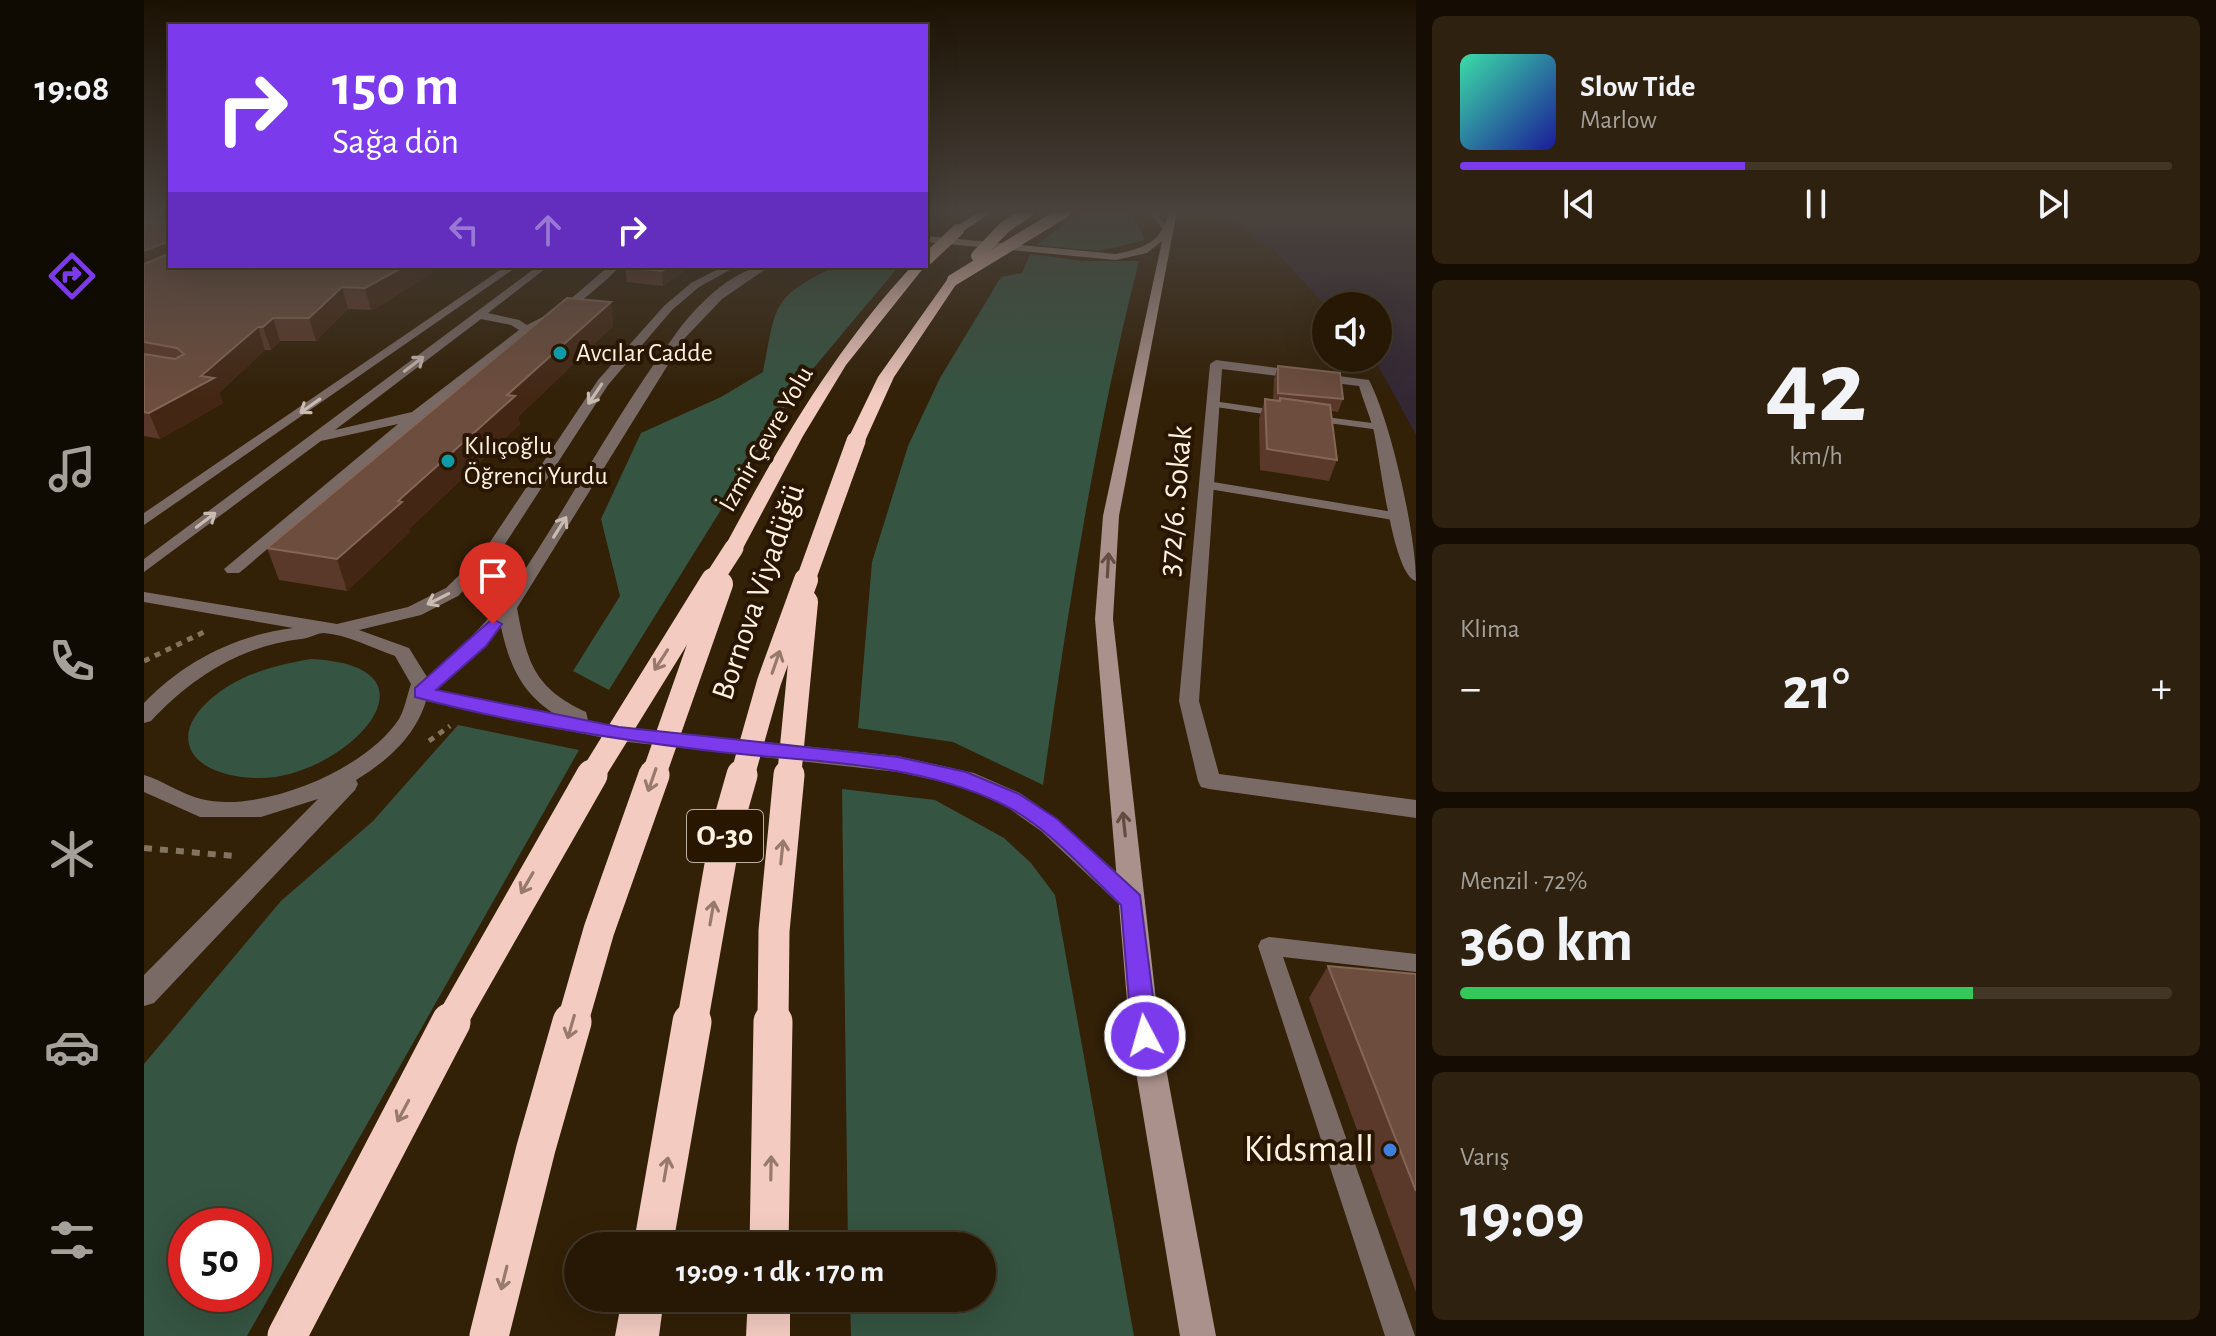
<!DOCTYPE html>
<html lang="tr">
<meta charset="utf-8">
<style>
body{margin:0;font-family:"Alegreya Sans",sans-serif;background:#2e210f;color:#f1f3f6;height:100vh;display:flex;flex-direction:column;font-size:30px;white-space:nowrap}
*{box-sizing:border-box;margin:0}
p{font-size:26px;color:#a4a09a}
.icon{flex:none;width:44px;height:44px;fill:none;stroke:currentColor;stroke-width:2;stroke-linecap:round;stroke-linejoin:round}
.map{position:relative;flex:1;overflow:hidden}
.panel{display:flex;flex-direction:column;gap:16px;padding:16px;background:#150d03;width:800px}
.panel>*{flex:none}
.guide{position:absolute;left:24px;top:24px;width:760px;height:244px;border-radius:0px;box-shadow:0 8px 32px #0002,0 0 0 2px #423727;background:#7c3aed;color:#fff;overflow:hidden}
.fabs{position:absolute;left:1168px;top:292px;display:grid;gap:16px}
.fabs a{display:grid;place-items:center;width:80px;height:80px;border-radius:50%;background:#261805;box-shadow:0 8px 32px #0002,0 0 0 2px #423727;font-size:40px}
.speed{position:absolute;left:24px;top:1208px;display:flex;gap:16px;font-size:40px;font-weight:700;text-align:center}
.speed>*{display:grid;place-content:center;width:104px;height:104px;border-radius:50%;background:#261805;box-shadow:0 8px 32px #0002,0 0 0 2px #423727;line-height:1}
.speed .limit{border:12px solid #d22;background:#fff;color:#111}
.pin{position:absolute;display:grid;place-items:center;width:68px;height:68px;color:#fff;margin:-82px -34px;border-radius:50% 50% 50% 0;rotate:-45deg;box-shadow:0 0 8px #0007}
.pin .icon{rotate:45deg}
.me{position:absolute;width:88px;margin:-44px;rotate:354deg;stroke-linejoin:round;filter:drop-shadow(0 0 6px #0008)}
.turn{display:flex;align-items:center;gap:28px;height:168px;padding:0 32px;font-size:36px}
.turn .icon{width:104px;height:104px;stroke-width:2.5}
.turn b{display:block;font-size:56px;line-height:68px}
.lanes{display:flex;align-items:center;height:76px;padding:0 32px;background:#0003;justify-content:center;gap:40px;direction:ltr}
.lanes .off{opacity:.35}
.big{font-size:60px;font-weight:600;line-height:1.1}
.panel .card{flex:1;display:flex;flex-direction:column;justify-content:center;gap:12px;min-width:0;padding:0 28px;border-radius:12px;background:#2e210f}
.panel .dial{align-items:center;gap:0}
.dial b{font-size:104px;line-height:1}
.song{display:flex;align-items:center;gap:24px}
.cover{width:96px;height:96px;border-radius:12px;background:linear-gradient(135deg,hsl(160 70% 55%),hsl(240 70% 35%))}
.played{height:8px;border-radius:4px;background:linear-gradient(90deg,#7c3aed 40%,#423727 40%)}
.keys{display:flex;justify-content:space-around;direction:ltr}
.heat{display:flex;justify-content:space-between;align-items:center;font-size:44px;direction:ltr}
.charge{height:12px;border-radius:6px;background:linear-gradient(90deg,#34c759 72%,#423727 0)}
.trip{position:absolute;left:420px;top:1232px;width:432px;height:80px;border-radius:40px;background:#261805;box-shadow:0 8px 32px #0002,0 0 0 2px #423727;font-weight:600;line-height:80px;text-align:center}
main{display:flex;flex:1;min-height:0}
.menu{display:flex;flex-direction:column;width:144px;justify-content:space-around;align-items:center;background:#0f0a02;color:#a4a09a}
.menu .icon{width:56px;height:56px}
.menu .selected{color:#7c3aed}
.menu b{font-size:36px;color:#f1f3f6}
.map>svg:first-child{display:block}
.education{fill:#332734}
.green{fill:#355441;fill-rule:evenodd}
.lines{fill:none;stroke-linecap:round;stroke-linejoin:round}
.path-far1{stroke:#83745f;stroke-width:5;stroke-dasharray:6 6;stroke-linecap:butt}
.path{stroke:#83745f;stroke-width:6;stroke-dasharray:8 8;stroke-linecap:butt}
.service{fill:#7a6a66;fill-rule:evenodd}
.minor{fill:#7a6a66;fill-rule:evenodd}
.tertiary{fill:#7a6a66;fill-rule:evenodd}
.secondary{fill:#aa918b;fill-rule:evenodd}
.motorway{fill:#f3cbc1;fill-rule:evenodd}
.motorway-bridge-far4{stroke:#f3cbc1;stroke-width:12}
.motorway-bridge-far3{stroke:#f3cbc1;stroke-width:19}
.motorway-bridge-far2{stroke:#f3cbc1;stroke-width:24}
.motorway-bridge-far1{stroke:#f3cbc1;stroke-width:31}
.motorway-bridge{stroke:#f3cbc1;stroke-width:39}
.wall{fill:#5b392a}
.shaded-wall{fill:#432714}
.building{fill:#6d4d3e;stroke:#836657;stroke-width:2}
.oneway{stroke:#c9bbb0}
.oneway2{stroke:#624d3f}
.oneway3{stroke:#987a6a}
.route{fill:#7c3aed;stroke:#51269a;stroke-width:2}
.culture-dot{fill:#0f9aa8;stroke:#281600;stroke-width:3}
.shop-dot{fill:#3f7fe0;stroke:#281600;stroke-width:3}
.labels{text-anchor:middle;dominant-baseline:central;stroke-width:8;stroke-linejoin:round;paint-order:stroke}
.far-poi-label{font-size:26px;fill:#fdf1e2;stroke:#281600;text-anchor:start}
.far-street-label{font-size:26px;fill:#fdf1e2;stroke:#281600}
.shield{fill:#281600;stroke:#bdaf9e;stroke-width:2}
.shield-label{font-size:30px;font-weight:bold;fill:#fdf1e2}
.street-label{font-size:32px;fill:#fdf1e2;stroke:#281600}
.near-poi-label{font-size:38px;fill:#fdf1e2;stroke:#281600;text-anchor:end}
</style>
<main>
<nav class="menu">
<b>19:08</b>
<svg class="icon selected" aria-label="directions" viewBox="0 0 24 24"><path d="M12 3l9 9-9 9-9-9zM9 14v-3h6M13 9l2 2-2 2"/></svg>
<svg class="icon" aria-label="music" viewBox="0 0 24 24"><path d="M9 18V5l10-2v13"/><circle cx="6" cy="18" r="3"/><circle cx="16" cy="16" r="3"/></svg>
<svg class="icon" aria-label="phone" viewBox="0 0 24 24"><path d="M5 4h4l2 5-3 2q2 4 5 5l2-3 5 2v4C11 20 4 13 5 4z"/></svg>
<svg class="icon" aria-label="climate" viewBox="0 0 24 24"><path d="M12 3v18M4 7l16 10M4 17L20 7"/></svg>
<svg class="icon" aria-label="car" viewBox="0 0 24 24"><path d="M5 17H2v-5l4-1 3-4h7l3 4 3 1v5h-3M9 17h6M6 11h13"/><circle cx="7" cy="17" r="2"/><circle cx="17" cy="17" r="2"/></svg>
<svg class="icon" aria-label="filters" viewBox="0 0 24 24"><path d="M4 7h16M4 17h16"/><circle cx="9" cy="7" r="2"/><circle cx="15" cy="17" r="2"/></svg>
</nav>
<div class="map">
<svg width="1272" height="1336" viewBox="0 0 1272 1336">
<rect width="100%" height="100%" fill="#322007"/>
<path class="education" d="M1072 211H1272V435L1230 358H1234V306H1182L1131 251Z"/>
<g class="green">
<path d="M939 211H987L1001 240 955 251 892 245Z"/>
<path d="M886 254 939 261H995C951 434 924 609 899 785L809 742 714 728 728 562 764 446 796 378 857 277 878 273Z"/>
<path d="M692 266H755L652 389 465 690 429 671 476 596 457 519 497 433 577 397 619 372C633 304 626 298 692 266Z"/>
<path d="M167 659C311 666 197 781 113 778 36 776 19 726 86 685 111 670 139 664 167 659Z"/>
<path d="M314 725 435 750 103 1336H0V1064L137 901 229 821ZM110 1226V1294H42V1226Z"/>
<path d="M698 789 791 800 860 838 887 863 911 895 990 1336H707L706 1298H838V1246H704Z"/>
</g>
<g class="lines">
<g class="path-far1">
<path d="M0 661 60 632"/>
<path d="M285 741 306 726"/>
</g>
<path class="path" d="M0 848 90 856"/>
<g class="service">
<path d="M1004 211H1011L1028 233H1022Z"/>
<path d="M1069 401 1139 411 1145 414 1139 417 1065 406V402Z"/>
<path d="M1166 415 1236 424 1242 427 1236 430 1162 420V416Z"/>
<path d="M1063 481 1255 513 1262 517 1255 521 1059 488V482Z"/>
<path d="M1125 937 1272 954V972L1139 957 1271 1336H1241L1114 946 1117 940Z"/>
</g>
<g class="minor">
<path d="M362 266H374L0 525V513Z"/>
<path d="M394 266H405L344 313 375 320 383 325 416 308 465 266H476C438 307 388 332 345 366 260 432 178 503 95 573H83L80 569 254 424 177 441 0 572V559ZM337 319 367 325 375 330 268 412 191 430Z"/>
<path d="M1072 360 1225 380C1247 422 1272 535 1272 581 1248 575 1236 454 1229 428 1225 414 1219 400 1215 386L1078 369 1055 701 1075 774 1272 800V818L1065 789 1057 787 1054 781 1035 701 1066 364Z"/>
</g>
<path class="tertiary" d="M580 266H593L555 287 528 310 464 385 352 558 314 596 277 615 215 630 265 648 283 677C314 650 344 623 367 590 424 508 470 416 531 335 551 307 590 266 626 266L578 299 540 339 373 608C383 662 390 688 442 712L444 720 475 727 754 756 830 773 876 793 913 819 997 894 1001 901 997 908 988 911 979 908 897 831 860 805 817 786 754 772 475 741 282 701C271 737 243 761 212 780L214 784 211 790 10 1003 0 1006V975L174 799 117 817H56L0 792V775C20 781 37 794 57 799 116 814 222 770 255 719 261 709 263 695 267 684L251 656C228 648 204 635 180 633 173 633 166 638 157 639 97 646 48 677 7 721L0 723V703C39 662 92 635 149 628L0 602V592L193 624 264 607 302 588 340 551 454 380 520 306 547 283ZM357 627C365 664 377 692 409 713L293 690 342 646Z"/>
<path class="secondary" d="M1025 211H1033L975 516 969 619 1016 1036 1072 1336H1036L986 1036 951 619 959 516 1018 241 1003 253 972 260 782 242V236L972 254C1001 248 1018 242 1025 211Z"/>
<g class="motorway">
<path d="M837 211H849L818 232H810V228Z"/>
<path d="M768 266H781L702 365 659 436 597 552H583L580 548C634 447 690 350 768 266Z"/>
<path d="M805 277 815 280 750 377 721 441 712 446 706 445 703 441 734 377Z"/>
<path d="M478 1298H520L515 1336H471Z"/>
<path d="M604 1298H646V1336H602Z"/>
</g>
<g class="motorway-bridge-far4">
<path d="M833 256 861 227 884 211"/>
<path d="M782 260 814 230"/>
<path d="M809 280 922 211"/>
</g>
<g class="motorway-bridge-far3">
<path d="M568 582 590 548"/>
<path d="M661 582 712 441"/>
</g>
<g class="motorway-bridge-far2">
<path d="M447 777 569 580"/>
<path d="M509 777 577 584"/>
<path d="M598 777 625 682 662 580"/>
<path d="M645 777 662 602"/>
</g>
<g class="motorway-bridge-far1">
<path d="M306 1024 448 775"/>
<path d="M428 1024 455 930 510 775"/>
<path d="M548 1024 582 831 598 775"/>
<path d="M629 1024 630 931 645 775"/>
</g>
<g class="motorway-bridge">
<path d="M509 1246 548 1022"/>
<path d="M625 1246 629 1022"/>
<path d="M143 1336 307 1022"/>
<path d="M345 1336 392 1148 428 1022"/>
</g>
</g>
<g class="wall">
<path d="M0 211H26V266L288 273 239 304 227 310 204 309 172 341H136L127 350H121L75 393 79 403 16 439 0 436Z"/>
<path d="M547 266 519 286 483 282 481 267Z"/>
<path d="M467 302 469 326 374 417 376 424 265 529 266 532 203 591 135 580 123 548Z"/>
<path d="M1134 366 1199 399 1194 412 1187 411 1193 460 1185 481 1116 470 1115 419 1121 399 1129 400 1130 379Z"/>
<path d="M1184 966 1272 974V1292L1165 998Z"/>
</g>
<g class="shaded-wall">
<path d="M20 243 26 258 0 275V251Z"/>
<path d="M261 266H287L288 273 239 304 227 310 221 288Z"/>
<path d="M526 266H547L519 286 518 271Z"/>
<path d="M198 287 204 309 172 341 165 318Z"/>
<path d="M467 302 469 326 374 417 376 424 265 529 266 532 203 591 193 559 363 395Z"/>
<path d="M129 318 136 341 127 350 119 327Z"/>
<path d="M114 327 121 350 75 393 79 403 16 439 5 413 57 376Z"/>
</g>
<g class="building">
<path d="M0 211H26V243H20L0 251Z"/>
<path d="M26 253V266H261L221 288 198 287 165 318H129L119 327H114L57 376 70 378 5 413 0 412V354L31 359 40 354 33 348 0 342V264Z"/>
<path d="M482 266H526L518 271 481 267Z"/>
<path d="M423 298 467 302 363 395 371 396 254 501 258 502 193 559 123 548Z"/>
<path d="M1134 366 1196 373 1199 399 1134 393Z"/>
<path d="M1136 398 1186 405 1193 460 1123 449 1121 399 1136 401Z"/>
<path d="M1184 966 1272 974V1191Z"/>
</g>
<defs><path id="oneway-shaft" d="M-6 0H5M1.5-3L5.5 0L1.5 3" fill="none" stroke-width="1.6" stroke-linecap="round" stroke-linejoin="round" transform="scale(2)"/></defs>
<g class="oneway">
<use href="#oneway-shaft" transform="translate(270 364) rotate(-37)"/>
<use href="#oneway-shaft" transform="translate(451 394) rotate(124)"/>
<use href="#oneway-shaft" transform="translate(166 406) rotate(145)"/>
<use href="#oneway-shaft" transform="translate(62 520) rotate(-37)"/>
<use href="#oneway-shaft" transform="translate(416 527) rotate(-58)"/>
<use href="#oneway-shaft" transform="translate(294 599) rotate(153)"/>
</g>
<g class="oneway2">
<use href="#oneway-shaft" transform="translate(964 565) rotate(-87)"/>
<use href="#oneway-shaft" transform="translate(980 824) rotate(-96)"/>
</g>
<g class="oneway3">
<use href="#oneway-shaft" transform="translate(517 660) rotate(123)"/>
<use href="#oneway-shaft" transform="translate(632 662) rotate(-71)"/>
<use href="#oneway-shaft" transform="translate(508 780) rotate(109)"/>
<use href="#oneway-shaft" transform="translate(638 852) rotate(-84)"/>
<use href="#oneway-shaft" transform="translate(383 883) rotate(120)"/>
<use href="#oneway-shaft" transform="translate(568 913) rotate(-80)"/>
<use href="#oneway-shaft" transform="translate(427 1027) rotate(106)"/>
<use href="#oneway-shaft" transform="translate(259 1111) rotate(118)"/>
<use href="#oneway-shaft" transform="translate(627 1168) rotate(-89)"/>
<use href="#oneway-shaft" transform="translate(522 1169) rotate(-80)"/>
<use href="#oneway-shaft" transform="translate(360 1278) rotate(104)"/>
</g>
<linearGradient id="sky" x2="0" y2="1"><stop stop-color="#1c1204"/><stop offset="0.53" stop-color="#49423c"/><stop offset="1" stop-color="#49423c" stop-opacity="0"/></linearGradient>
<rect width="1272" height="398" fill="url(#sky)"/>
<path class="route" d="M349 619 358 624 342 646 292 690 475 727 754 757 822 772 875 794 913 819 996 895 1014 1036 1011 1045 1001 1048 992 1045 988 1036 977 905C940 870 903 825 856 803 771 762 669 762 576 752 474 740 371 724 271 697V688C282 679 344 621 349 619Z"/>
<g class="culture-dot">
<circle cx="416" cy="353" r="8"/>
<circle cx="304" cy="461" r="8"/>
</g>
<circle class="shop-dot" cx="1246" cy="1150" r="8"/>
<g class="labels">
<g class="far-poi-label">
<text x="432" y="353">Avcılar Cadde</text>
<text x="320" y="446">Kılıçoğlu<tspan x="320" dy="30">Öğrenci Yurdu</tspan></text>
</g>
<g class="far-street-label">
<text transform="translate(622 439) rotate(-60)">İzmir Çevre Yolu</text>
</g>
<rect class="shield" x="543" y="810" width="76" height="52" rx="6"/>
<g class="shield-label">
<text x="581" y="836">O-30</text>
</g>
<g class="street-label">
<text transform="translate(1031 501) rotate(-85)">372/6. Sokak</text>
<text transform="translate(614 592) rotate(-71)">Bornova Viyadüğü</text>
</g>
<g class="near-poi-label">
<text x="1230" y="1150">Kidsmall</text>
</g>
</g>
</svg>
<div class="fabs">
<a><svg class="icon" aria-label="sound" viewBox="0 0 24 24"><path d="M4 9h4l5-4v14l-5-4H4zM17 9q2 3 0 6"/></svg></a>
</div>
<div class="speed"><div class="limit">50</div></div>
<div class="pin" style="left:349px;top:624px;background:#d93025"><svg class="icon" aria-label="arrive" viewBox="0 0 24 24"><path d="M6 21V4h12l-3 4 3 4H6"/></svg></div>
<svg class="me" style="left:1001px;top:1036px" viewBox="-20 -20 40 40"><circle r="17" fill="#7c3aed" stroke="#fff" stroke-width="3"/><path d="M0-11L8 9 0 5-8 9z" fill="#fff"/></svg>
<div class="trip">19:09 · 1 dk · 170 m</div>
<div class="guide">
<div class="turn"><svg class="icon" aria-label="right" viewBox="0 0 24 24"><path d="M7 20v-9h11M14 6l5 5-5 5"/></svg><div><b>150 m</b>Sağa dön</div></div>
<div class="lanes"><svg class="icon off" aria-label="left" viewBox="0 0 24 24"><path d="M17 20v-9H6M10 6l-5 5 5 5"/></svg><svg class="icon off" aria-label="ahead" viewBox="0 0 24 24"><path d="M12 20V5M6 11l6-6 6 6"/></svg><svg class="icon" aria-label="right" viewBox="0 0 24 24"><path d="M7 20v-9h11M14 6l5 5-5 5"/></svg></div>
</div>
</div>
<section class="panel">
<div class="card">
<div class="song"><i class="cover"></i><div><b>Slow Tide</b><p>Marlow</p></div></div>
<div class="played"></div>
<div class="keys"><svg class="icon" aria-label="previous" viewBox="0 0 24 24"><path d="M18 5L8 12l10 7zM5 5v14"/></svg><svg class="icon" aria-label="pause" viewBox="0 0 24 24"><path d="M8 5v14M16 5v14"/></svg><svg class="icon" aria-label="next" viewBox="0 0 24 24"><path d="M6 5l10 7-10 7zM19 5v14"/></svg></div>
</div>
<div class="card dial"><b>42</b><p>km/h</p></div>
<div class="card"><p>Klima</p>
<div class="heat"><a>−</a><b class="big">21°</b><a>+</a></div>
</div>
<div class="card"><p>Menzil · 72%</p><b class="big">360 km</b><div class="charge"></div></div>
<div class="card"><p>Varış</p><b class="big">19:09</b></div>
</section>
</main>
